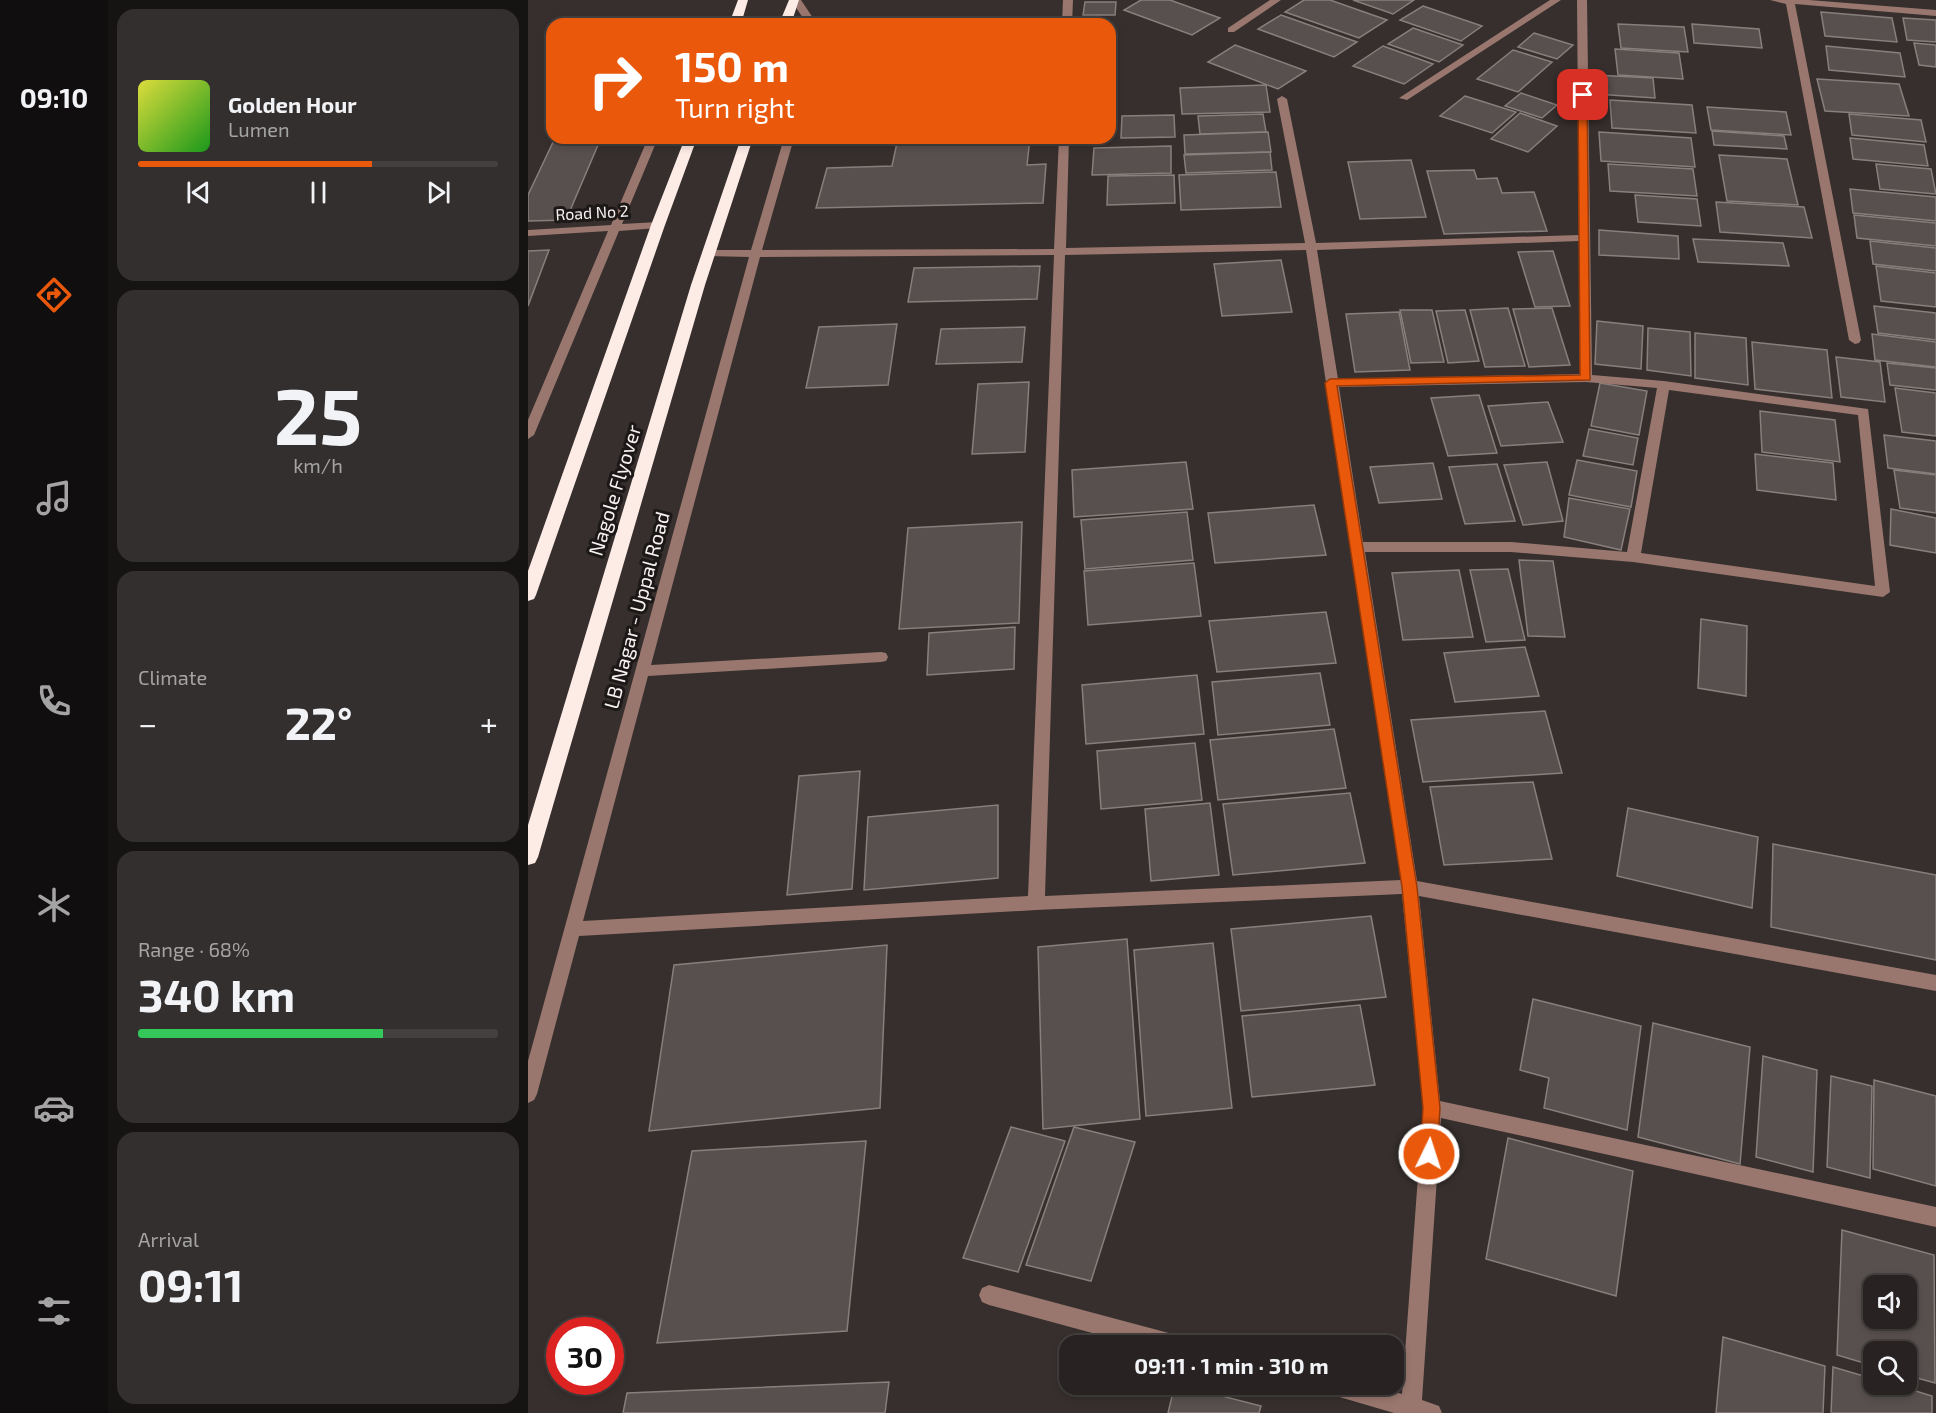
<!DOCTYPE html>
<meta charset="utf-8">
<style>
body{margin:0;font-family:"Exo 2",sans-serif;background:#342f2f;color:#f1f3f6;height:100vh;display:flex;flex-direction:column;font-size:22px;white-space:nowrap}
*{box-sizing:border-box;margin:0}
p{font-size:20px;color:#a5a4a5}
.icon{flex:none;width:33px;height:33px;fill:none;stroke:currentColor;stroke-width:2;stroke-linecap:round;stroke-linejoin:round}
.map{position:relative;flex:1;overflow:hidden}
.details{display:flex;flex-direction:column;gap:9px;padding:9px;background:#161313;width:420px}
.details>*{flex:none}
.hud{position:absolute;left:18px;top:18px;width:570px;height:126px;border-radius:18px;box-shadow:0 3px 9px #0003,0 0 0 2px #444040;background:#ea580c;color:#fff;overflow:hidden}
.controls{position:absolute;left:1335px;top:1275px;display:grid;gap:12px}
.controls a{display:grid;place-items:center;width:54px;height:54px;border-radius:12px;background:#282322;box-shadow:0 3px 9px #0003,0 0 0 2px #444040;font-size:30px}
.speed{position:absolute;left:18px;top:1317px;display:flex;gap:12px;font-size:30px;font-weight:700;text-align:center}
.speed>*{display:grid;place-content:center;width:78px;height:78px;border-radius:50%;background:#282322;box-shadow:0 3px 9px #0003,0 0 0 2px #444040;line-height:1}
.speed .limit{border:9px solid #d22;background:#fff;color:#111}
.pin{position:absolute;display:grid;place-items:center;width:51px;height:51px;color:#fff;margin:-26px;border-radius:12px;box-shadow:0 3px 9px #0006}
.me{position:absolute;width:66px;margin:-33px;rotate:4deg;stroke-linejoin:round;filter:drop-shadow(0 0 4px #0008)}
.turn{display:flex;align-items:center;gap:21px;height:126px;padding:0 30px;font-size:27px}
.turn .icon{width:78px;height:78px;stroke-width:2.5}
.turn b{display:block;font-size:42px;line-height:51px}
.big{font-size:45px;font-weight:700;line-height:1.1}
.details .tile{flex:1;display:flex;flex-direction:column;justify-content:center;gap:9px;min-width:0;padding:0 21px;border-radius:18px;background:#342f2f}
.details .dial{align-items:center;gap:0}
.dial b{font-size:78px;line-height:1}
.song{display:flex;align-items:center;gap:18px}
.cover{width:72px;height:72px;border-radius:9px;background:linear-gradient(135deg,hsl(60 70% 55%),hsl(120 70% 35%))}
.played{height:6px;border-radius:3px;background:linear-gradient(90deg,#ea580c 65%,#444040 65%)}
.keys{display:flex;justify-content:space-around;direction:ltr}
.heat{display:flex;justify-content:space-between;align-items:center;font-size:33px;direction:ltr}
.charge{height:9px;border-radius:4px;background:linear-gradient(90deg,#34c759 68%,#444040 0)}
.trip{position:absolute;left:531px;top:1335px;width:345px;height:60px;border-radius:18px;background:#282322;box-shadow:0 3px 9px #0003,0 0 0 2px #444040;font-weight:700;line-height:60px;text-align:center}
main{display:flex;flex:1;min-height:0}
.tab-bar{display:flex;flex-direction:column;width:108px;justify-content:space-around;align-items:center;background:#100e0e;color:#a5a4a5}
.tab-bar .icon{width:42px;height:42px}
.tab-bar .active{color:#ea580c}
.tab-bar b{font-size:27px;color:#f1f3f6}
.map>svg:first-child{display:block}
.building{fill:#58504e;stroke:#887f7d;stroke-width:1.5;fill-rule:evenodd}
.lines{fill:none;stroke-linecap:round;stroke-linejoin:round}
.minor{fill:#99776e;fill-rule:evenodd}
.highway{fill:#fdebe6;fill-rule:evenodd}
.route{fill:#ea580c;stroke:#983908;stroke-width:1.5}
.labels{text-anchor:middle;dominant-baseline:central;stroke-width:6;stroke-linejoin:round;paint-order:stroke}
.far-street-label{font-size:16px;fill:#f7f2f1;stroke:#1b1817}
.street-label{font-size:20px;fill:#f7f2f1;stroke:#1b1817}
</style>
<main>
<nav class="tab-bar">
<b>09:10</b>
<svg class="icon active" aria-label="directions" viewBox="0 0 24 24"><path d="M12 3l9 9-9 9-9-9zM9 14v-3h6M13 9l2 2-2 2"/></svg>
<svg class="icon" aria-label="music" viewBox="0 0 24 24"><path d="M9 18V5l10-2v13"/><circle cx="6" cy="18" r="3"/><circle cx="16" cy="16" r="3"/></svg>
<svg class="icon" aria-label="phone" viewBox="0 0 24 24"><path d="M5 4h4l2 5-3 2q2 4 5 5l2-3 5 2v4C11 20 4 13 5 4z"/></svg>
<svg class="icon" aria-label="climate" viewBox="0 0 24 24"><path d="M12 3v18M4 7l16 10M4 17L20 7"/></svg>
<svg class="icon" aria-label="car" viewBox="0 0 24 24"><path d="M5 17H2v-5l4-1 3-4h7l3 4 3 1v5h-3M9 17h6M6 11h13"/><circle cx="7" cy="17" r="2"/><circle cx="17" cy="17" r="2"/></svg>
<svg class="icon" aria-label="filters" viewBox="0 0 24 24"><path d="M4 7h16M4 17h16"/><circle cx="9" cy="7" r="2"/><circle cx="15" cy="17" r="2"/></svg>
</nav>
<section class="details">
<div class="tile">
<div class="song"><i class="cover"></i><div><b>Golden Hour</b><p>Lumen</p></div></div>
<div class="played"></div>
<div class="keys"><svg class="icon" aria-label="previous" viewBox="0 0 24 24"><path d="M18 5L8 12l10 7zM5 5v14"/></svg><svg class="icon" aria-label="pause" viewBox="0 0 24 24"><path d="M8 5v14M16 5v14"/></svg><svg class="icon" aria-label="next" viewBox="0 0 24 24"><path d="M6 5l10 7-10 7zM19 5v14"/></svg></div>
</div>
<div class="tile dial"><b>25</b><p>km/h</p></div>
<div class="tile"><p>Climate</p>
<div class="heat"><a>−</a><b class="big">22°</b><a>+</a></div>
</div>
<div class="tile"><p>Range · 68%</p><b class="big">340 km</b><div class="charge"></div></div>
<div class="tile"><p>Arrival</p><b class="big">09:11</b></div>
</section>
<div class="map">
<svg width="1408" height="1413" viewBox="0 0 1408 1413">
<rect width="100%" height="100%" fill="#362f2d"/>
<g class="building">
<path d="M613 0H642L692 18 664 35 596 10Z"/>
<path d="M776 0H802L859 20 831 38 757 12Z"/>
<path d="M825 0H886L865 14Z"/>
<path d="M557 2H588L587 15H555Z"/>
<path d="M895 6 954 26 933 41 872 20Z"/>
<path d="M1293 12 1364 18 1369 42 1297 36Z"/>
<path d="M753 15 829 42 806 57 730 29Z"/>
<path d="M1375 18 1408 20V42L1379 40Z"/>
<path d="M1090 24 1156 27 1160 52 1093 48Z"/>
<path d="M1164 24 1231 29 1234 48 1166 43Z"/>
<path d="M885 28 935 45 911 62 860 44Z"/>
<path d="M1006 33 1045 45 1029 59 990 47Z"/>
<path d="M1386 43 1408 45V67L1391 65Z"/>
<path d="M707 45 778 71 750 89 680 62Z"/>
<path d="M855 46 905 64 876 84 825 66Z"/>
<path d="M1298 46 1372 53 1377 77 1301 70Z"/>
<path d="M1087 49 1151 53 1155 79 1090 75Z"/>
<path d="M985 50 1024 62 990 92 949 79Z"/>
<path d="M1066 75 1125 78 1127 98 1067 94Z"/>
<path d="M1289 79 1371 84 1381 116 1297 111Z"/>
<path d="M738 85 742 112 654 114 652 88Z"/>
<path d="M993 93 1029 105 1014 118 977 106Z"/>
<path d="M937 96 988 112 964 133 912 116Z"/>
<path d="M1082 100 1164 105 1168 133 1084 128Z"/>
<path d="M1179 107 1258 112 1263 135 1183 130Z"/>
<path d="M992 113 1029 126 1000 152 963 139Z"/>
<path d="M735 114 738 132 672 134 670 116Z"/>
<path d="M1321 114 1393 120 1398 142 1324 135Z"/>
<path d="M646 115 647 137 593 138 594 116Z"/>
<path d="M1184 131 1256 136 1259 149 1186 145Z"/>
<path d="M740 132 743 152 657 154 656 135Z"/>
<path d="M1071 132 1163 138 1167 167 1073 161Z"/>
<path d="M27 138H73L38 220 0 221V195Z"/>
<path d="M370 138H502L499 165 518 164 515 203 288 208 299 168 364 166Z"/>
<path d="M1322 138 1396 145 1400 166 1325 159Z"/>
<path d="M643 146V173L564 175 566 148Z"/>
<path d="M742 152 744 170 658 173 656 155Z"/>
<path d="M1191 155 1259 159 1270 205 1199 201Z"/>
<path d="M883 160 898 217 832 219 820 162Z"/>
<path d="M1080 164 1165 169 1169 196 1082 191Z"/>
<path d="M1348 164 1403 169 1408 194 1352 189Z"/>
<path d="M946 170 949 179 969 178 974 193 1006 192 1019 231 916 234 899 171Z"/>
<path d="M748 172 753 207 653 210 651 175Z"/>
<path d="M646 175 647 203 579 205 580 176Z"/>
<path d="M1322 189 1408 197V221L1325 213Z"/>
<path d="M1107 195 1169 199 1173 226 1110 222Z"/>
<path d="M1188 202 1276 207 1284 238 1192 232Z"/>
<path d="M1326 215 1408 223V246L1329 238Z"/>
<path d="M1071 230 1150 236 1151 259 1071 255Z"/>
<path d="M1165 239 1255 243 1261 266 1170 262Z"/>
<path d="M1342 241 1408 248V271L1345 264Z"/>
<path d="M21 250 0 306V251Z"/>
<path d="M1025 251 1042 306 1007 307 990 252Z"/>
<path d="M753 260 764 312 694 316 686 264Z"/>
<path d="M512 266 509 299 380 302 386 268Z"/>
<path d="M1348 266 1408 273V307L1353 301Z"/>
<path d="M1346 306 1408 313V340L1350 333Z"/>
<path d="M980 308 997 366 957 367 942 310Z"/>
<path d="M1024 308 1042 365 1001 367 985 309Z"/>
<path d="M872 310H904L916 362 883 363Z"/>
<path d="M937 310 951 361 920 363 908 311Z"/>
<path d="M871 312 882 370 827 372 818 314Z"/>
<path d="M1069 321 1115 326 1113 369 1067 364Z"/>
<path d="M369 324 360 385 278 388 291 327Z"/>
<path d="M497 327 494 362 408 364 413 329Z"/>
<path d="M1120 328 1162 332 1163 376 1119 370Z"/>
<path d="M1167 333 1218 338 1220 385 1167 378Z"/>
<path d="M1344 334 1408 342V367L1347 360Z"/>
<path d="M1224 342 1299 350 1304 398 1227 389Z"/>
<path d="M1308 357 1352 362 1357 402 1313 397Z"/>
<path d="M1359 363 1408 368V390L1362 385Z"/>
<path d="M501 382 497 452 444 454 450 384Z"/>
<path d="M1072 383 1119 391 1111 435 1063 426Z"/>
<path d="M1367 388 1408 393V436L1374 432Z"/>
<path d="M951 395 969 453 920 456 903 398Z"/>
<path d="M1020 402 1035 442 973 446 960 406Z"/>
<path d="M1232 411 1307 420 1312 462 1234 452Z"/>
<path d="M1061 429 1110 438 1105 465 1055 456Z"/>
<path d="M1356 435 1408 441V474L1360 468Z"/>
<path d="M1227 454 1305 463 1308 500 1229 490Z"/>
<path d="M1049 460 1109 471 1103 507 1041 495Z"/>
<path d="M658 462 665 509 546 517 544 470Z"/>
<path d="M1019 462 1035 521 995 525 976 465Z"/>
<path d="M905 463 914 499 851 503 842 467Z"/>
<path d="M969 464 987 521 937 524 921 467Z"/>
<path d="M1366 470 1408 475V513L1372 508Z"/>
<path d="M1041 498 1102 509 1093 550 1036 537Z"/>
<path d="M786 505 798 555 687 563 680 513Z"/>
<path d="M1363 509 1408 518V553L1362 545Z"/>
<path d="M659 512 665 560 557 569 553 520Z"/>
<path d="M494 522 491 623 371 629 380 528Z"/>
<path d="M991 560 1025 561 1037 637 1000 636Z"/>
<path d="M666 563 673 616 560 625 556 571Z"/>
<path d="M980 569 997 640 958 642 942 570Z"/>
<path d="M931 570 945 637 875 640 864 573Z"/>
<path d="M798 612 808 663 689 672 681 621Z"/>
<path d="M1173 619 1219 626 1218 696 1170 688Z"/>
<path d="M487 627 486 669 399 675 401 633Z"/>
<path d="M997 647 1011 696 927 702 916 653Z"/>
<path d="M792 673 802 725 690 735 684 682Z"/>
<path d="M669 675 676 734 558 744 554 685Z"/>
<path d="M1017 711 1034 773 895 782 883 720Z"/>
<path d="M806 729 818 788 690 800 682 740Z"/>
<path d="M667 743 674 800 573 809 569 751Z"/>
<path d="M332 771 324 889 259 895 271 776Z"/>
<path d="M1005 782 1024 859 916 865 902 787Z"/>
<path d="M822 793 837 863 705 875 695 804Z"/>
<path d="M682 803 691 875 623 881 617 809Z"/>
<path d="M470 805V878L336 890 340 817Z"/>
<path d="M1100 808 1230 837 1224 908 1089 876Z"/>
<path d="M1245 844 1408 875V960L1243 927Z"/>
<path d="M843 916 858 997 713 1011 703 929Z"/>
<path d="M599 939 612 1119 515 1129 510 947Z"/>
<path d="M685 943 704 1108 618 1116 606 950Z"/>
<path d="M359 945 352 1108 121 1131 146 965Z"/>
<path d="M1005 999 1113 1026 1099 1130 1016 1108 1021 1078 992 1070Z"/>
<path d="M832 1005 847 1085 724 1097 714 1016Z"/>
<path d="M1125 1023 1222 1047 1212 1164 1110 1137Z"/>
<path d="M1235 1056 1289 1070 1285 1172 1228 1157Z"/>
<path d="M1303 1076 1344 1086 1342 1178 1299 1167Z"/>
<path d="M1346 1080 1408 1096V1186L1345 1169Z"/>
<path d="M483 1127 537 1141 490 1272 435 1258Z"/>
<path d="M546 1127 607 1142 563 1281 498 1265Z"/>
<path d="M980 1138 1105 1171 1088 1296 958 1259Z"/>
<path d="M338 1141 319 1331 129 1343 164 1151Z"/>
<path d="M1314 1230 1406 1255 1407 1383 1378 1375V1352H1346V1366L1309 1355ZM1346 1286H1378V1318H1346Z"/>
<path d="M1195 1337 1297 1366 1295 1413H1188Z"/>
<path d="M1305 1367 1346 1379V1384H1365L1404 1396V1413H1303Z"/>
<path d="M361 1382 357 1413H95L99 1393Z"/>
<path d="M647 1384 733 1406 731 1413H640Z"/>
</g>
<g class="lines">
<g class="minor">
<path d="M263 0H273L289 24H279Z"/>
<path d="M535 0H545L544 24H534Z"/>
<path d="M742 0H753L706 32H700V28Z"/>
<path d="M1022 0H1033L879 100 871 98Z"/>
<path d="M1049 0H1059L1064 375 1136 381 1340 409 1362 592 1355 597 1105 562 983 552H837L889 881 1408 975V991L891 896 912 1101 1408 1207V1227L913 1118 894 1400 911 1406 914 1413H866L791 1391 788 1384H838L874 1394 895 1108 874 894 508 910 51 936 9 1094 6 1100 0 1103V1061L221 257 180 256 174 253 180 250H223L256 138H266L234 250 526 249 531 138H541L538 248 777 243 749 99 754 96 759 99 788 243 1051 235ZM1051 241 1052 374 810 379 789 250ZM778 250 873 880 517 896 537 255ZM526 255 500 896 55 921 120 676 353 662 358 661 360 657 358 653 353 652 123 665 232 257ZM1058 382 1129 388 1099 552 983 542H835L811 387ZM1141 390 1330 415 1347 586 1113 553Z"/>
<path d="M1242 0H1281L1408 10V16L1267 4 1333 340 1331 343 1327 344 1321 340 1258 4Z"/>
<path d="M120 138H130L94 224 130 222 135 225 130 228 91 231 6 435 0 439V420L80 231 0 236V230L83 225Z"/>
<path d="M461 1285 652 1336 659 1339 662 1346H612L461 1305 454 1302 451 1295 454 1288Z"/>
</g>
<g class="highway">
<path d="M210 0H220L213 24H201Z"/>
<path d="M261 0H271L263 24H251Z"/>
<path d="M157 138H169L137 225 8 595 6 599 0 601V571L123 225Z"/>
<path d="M213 138H225L177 285 10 857 7 863 0 865V825L163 285Z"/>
</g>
</g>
<path class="route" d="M1055 92 1059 95 1062 380 809 386 889 887 912 1108 909 1154 907 1160 901 1162 895 1160 892 1154 895 1108 874 887 797 383 802 379 1052 375 1050 95Z"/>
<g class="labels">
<g class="far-street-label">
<text transform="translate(64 212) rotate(-3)">Road No 2</text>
</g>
<g class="street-label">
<text transform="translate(86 490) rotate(-73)">Nagole Flyover</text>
<text transform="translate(108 610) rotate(-75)">LB Nagar - Uppal Road</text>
</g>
</g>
</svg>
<div class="controls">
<a><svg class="icon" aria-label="sound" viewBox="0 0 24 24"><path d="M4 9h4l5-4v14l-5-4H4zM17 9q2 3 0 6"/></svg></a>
<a><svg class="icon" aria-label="search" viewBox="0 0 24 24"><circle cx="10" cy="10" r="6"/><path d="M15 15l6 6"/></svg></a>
</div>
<div class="speed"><div class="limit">30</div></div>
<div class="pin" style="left:1055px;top:95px;background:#d93025"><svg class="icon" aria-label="arrive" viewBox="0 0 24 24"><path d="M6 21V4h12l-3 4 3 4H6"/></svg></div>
<svg class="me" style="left:901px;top:1154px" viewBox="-20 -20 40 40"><circle r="17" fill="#ea580c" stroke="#fff" stroke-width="3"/><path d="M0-11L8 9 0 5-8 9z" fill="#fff"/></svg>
<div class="trip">09:11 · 1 min · 310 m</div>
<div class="hud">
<div class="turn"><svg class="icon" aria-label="right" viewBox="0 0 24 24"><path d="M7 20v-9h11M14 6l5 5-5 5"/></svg><div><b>150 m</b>Turn right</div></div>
</div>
</div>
</main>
